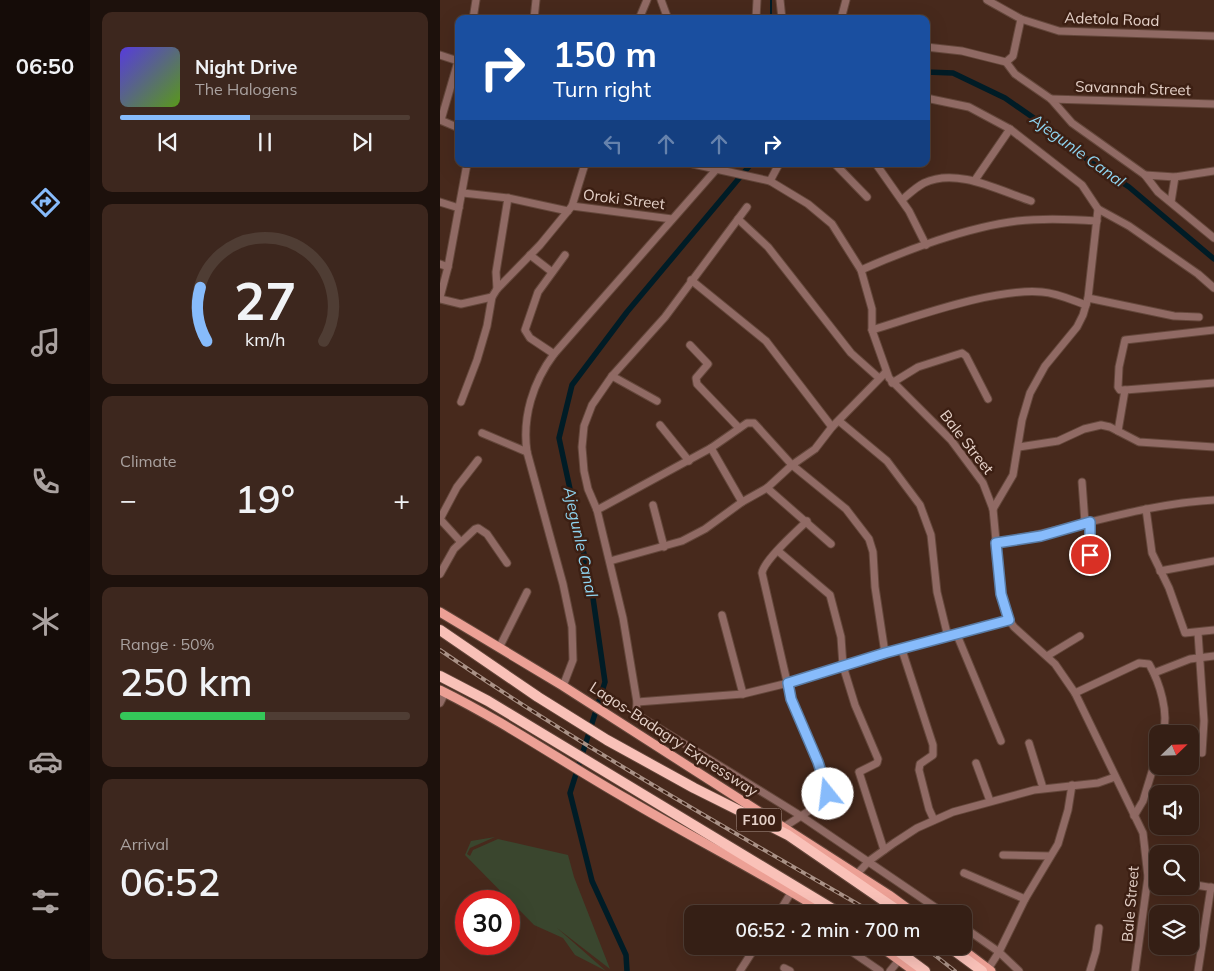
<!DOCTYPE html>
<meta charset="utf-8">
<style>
body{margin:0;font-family:Mulish,sans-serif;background:#3d271e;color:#f1f3f6;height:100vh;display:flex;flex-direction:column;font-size:19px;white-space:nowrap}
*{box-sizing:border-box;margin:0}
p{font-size:16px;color:#aaa2a0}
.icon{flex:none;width:28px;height:28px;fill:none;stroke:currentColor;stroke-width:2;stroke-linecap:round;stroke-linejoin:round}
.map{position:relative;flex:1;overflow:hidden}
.side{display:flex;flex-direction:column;gap:12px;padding:12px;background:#1d110c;width:350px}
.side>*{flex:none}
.guide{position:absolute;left:15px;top:15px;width:475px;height:152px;border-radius:10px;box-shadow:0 5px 20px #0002,0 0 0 1px #4f3d34;background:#1a4fa0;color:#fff;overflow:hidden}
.needle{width:32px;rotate:67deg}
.tools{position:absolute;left:709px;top:725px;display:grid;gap:10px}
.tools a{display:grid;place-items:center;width:50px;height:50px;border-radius:10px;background:#351f15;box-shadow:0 5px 20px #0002,0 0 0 1px #4f3d34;font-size:25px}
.speed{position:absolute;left:15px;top:890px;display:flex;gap:10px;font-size:25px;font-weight:700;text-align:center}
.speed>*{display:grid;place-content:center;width:65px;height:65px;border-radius:50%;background:#351f15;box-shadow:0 5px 20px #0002,0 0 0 1px #4f3d34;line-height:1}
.speed .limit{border:8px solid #d22;background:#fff;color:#111}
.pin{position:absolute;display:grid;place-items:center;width:42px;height:42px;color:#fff;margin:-21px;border:2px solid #fff;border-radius:50%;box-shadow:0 1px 5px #0007}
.me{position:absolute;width:55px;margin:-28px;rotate:344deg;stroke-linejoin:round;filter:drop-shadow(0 0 4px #0008)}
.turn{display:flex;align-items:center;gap:18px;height:105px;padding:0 15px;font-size:22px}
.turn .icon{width:65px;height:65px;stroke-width:2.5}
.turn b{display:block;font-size:35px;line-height:42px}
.lanes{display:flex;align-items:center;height:48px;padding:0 15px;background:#0003;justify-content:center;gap:25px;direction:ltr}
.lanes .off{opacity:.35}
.big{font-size:38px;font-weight:600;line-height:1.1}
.side .widget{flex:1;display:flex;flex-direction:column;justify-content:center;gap:8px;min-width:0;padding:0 18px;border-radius:10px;background:#3d271e}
.side .dial{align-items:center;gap:0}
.dial svg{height:130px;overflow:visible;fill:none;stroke:#4f3d34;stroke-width:7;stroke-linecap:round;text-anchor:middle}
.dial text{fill:#f1f3f6;stroke:none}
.song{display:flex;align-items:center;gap:15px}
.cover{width:60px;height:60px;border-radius:8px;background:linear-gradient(135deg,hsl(250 70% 55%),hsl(90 70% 35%))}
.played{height:5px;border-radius:2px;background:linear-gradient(90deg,#87bbfb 45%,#4f3d34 45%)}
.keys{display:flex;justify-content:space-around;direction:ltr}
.heat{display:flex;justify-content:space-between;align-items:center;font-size:28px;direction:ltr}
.charge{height:8px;border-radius:4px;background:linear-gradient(90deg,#34c759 50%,#4f3d34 0)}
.trip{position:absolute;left:244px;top:905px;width:288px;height:50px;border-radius:10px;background:#351f15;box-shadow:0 5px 20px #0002,0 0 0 1px #4f3d34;font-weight:600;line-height:50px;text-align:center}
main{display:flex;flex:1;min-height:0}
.tab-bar{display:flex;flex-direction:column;width:90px;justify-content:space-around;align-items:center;background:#150c08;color:#aaa2a0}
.tab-bar .icon{width:35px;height:35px}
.tab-bar .on{color:#87bbfb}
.tab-bar b{font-size:22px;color:#f1f3f6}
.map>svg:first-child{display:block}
.green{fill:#3a462e}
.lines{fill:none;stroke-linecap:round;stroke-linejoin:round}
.stream{stroke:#001c26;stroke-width:2}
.canal{stroke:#001c26;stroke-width:5.5}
.minor-casing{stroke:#64473b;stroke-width:9}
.major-casing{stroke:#64473b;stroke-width:11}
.highway-casing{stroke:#64473b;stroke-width:12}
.minor{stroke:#906a64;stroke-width:7}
.major{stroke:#eca095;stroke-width:9}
.highway{stroke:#f9c1b8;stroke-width:10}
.rail-casing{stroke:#a99186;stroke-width:4}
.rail{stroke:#3c1f13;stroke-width:2;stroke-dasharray:5.5;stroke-linecap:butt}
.route-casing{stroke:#587aa3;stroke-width:12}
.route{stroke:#87bbfb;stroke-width:9}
.labels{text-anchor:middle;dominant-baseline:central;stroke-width:5;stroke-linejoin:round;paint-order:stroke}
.shield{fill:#3c1f13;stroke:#b39c92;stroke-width:1}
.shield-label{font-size:14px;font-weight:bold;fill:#e6d2c9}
.street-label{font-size:15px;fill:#e6d2c9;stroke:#3c1f13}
.water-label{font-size:16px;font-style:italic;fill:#8fd4f0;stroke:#3c1f13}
</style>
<main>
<nav class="tab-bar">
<b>06:50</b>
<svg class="icon on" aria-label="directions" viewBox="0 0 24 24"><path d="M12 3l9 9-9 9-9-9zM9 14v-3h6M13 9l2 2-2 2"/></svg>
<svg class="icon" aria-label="music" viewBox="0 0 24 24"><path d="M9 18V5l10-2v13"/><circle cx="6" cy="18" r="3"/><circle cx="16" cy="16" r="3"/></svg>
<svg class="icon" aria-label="phone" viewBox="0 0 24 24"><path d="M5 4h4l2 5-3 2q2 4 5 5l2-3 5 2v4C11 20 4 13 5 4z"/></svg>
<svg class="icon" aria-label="climate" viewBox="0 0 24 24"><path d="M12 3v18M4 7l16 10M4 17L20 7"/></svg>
<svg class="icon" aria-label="car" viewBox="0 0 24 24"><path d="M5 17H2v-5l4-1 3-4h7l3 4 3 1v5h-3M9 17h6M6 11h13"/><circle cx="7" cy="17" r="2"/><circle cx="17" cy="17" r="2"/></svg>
<svg class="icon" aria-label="filters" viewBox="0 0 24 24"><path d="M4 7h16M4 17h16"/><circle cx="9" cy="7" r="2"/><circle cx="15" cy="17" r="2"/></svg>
</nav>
<section class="side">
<div class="widget">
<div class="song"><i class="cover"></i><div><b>Night Drive</b><p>The Halogens</p></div></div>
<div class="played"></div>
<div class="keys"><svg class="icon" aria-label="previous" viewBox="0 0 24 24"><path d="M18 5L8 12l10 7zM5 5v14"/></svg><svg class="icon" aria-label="pause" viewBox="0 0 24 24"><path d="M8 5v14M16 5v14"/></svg><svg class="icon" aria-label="next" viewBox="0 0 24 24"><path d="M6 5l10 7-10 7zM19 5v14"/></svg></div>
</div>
<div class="widget dial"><svg viewBox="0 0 100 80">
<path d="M14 69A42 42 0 1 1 86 69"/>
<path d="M14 69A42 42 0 0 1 10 36" stroke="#87bbfb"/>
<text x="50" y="56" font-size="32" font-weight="700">27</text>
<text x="50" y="72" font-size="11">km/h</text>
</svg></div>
<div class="widget"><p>Climate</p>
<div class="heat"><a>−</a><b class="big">19°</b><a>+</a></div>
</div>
<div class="widget"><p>Range · 50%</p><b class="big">250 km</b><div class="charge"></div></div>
<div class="widget"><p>Arrival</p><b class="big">06:52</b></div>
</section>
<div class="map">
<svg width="774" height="971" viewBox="0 0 774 971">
<rect width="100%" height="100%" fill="#47291c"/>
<path class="green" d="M55 837 30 848 27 854 30 856 33 850 58 839 128 855 134 877 170 969 117 928 166 971 135 955 123 938 94 925 25 855 31 841Z"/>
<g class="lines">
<path class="stream" d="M331 0V19"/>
<g class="canal">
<path d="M486 72 513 73 565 98 624 139 649 161 689 187 774 259"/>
<path d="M187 971 186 955 152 881 130 793 165 682 152 591 119 438 132 385 187 312 311 164"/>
</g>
<g class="minor-casing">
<g id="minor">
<path d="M221 0 228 19"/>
<path d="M340 0 342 19"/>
<path d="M547 0 581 19 619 31 774 36"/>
<path d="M33 19 36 0"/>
<path d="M94 19 96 0"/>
<path d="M199 19 207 0"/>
<path d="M316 19 317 0"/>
<path d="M401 19 406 0"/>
<path d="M486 47 522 51 566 62 575 74 611 99 632 123 705 175 718 192 774 238"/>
<path d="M0 55 18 61"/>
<path d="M566 62 573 56 581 19"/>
<path d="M486 98 529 107 570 129 642 185 658 209 648 298 643 315 637 327 605 366 590 393 582 420 573 475 553 509"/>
<path d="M611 99 774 104"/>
<path d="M0 120 19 128"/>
<path d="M1 120 19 58"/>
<path d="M253 164 330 181 368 204 392 224 421 270 432 309V330L449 378 511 440 543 483 553 509 561 594 569 620 574 627 615 664 635 693 703 833 708 877 695 971"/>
<path d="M395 164 427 197"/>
<path d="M436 164 469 211 486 245"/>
<path d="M705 175 735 177 774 171"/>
<path d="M535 180 570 129"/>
<path d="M330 181 339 164"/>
<path d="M23 193 68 198 128 211"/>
<path d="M462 200C469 194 476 187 484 183 517 167 560 191 591 201"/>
<path d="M0 202 19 208"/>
<path d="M731 202 735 177"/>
<path d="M132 206 232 219"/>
<path d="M307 207 225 317 172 376 152 405 144 426 142 447 144 471 148 489 157 510 183 618 197 702 196 714 361 816 505 914"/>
<path d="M658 209 689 226 758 274 774 288"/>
<path d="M298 219 328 247 411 353 439 378"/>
<path d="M90 255 112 272"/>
<path d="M0 264 8 267"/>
<path d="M421 270C466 250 528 227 577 221 603 218 630 219 657 221"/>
<path d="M251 280 326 341 392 427"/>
<path d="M57 289 100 245 132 206 145 164"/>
<path d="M0 297 8 267 27 164"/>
<path d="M648 298 734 316 759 317"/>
<path d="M0 299 21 304 52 297"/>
<path d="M432 330C478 316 554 288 602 292 617 293 632 300 646 305"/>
<path d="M774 330 685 340 679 367 678 387 680 390H685L774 383"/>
<path d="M250 345 268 364 256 378 257 384 299 428"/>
<path d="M114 354 90 338 85 330 98 292 125 255"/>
<path d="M172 376 217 401"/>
<path d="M452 383 478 367 522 353 526 356 548 399"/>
<path d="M21 402 37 360 47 326 52 297 57 289 56 272 68 198"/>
<path d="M399 421 447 461 480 505 491 535 497 592 508 637"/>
<path d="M220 425 249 461"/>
<path d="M678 431 685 390"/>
<path d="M42 433 87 452"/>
<path d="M579 447 618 441 644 429 661 425 670 427 699 442 774 447"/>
<path d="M271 448 302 502"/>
<path d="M642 482 645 523"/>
<path d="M327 488 391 544"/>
<path d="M213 505 224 547"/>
<path d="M706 509 712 553 729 588 745 633 774 630"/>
<path d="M157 510 271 448 307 423H314L352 465 406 509 429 539 433 552 435 587 445 653"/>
<path d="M0 519 17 487 38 460"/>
<path d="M0 519 20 541"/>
<path d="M650 522 651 572"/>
<path d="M556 543C629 531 699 504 774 500"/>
<path d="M338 551 390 595 401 637 403 666 415 705 438 759 437 763 419 772 444 850"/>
<path d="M170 561 242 541 265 529 302 502 327 488 352 465 375 449 392 427 446 372"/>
<path d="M720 571 774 561"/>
<path d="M0 574 14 549 35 529 38 528 47 534 67 563"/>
<path d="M282 615 303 694"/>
<path d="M758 633 764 721 762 753"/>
<path d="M517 635 561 741"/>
<path d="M59 648 87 592"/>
<path d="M462 650 493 745V755L480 764 479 770 489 809 494 820"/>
<path d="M607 656 640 636"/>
<path d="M714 673 750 659 774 656"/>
<path d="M123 686 133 660 132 627 123 584 87 452C82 417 93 382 114 354L281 164"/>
<path d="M635 693 699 663 709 664C720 683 729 713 723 734"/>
<path d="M197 702 303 694 348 683 445 653 569 620"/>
<path d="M0 703 5 693"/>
<path d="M589 743 603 788"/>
<path d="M536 763 550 801"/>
<path d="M694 816 703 801 718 752"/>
<path d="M344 827 381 803 388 794 378 762 351 699 322 573C324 560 357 531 367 521"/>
<path d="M563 855 610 856"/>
<path d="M524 873 585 899"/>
<path d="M417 874 429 861 454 843 477 828 513 812 594 790 658 783 675 777"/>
<path d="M708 877 718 878"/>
<path d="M750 884 774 888"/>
<path d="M338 914 352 891"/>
<path d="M522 926 559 952 579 971"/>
<path d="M405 947 440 971"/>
<path d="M344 968 350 971"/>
<path d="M548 969 559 952 585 899 618 844 628 810 632 785"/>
<path d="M300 971 316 946"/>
<path d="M450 971 459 960"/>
<path d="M650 971 656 951 659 928"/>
<path d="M758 971 771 887"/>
</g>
</g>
<g class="major-casing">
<g id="major">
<path d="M0 612 123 686 449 895 475 914"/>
<path d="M0 690C65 722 124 763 187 799 253 838 322 873 388 914"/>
<path d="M440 946 474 971"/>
<path d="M518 946 551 971"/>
</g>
</g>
<g class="highway-casing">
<g id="highway">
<path d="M0 630 98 697 167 740 254 788 348 835 463 914"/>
<path d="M0 676 48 701 401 914"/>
<path d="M451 946 485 971"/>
<path d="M508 946 542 971"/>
</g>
</g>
<use href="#minor" class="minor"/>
<use href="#major" class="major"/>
<use href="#highway" class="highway"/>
<g class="rail-casing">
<g id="rail">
<path d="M0 650C140 746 288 829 435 914"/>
<path d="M483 946 515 971"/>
</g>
</g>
<use href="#rail" class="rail"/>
</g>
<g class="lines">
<g class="route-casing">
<path id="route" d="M388 794 378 762 351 699 348 683 445 653 569 620 561 594 556 543 601 536 650 522V555"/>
</g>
<use href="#route" class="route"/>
</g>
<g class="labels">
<rect class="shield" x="296.5" y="808.5" width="45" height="23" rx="4"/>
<g class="shield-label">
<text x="319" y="820">F100</text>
</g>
<g class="street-label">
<text transform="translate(672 19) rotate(2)">Adetola Road</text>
<text transform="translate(693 88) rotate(2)">Savannah Street</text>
<text transform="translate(184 199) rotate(7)">Oroki Street</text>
<text transform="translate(527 442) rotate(52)">Bale Street</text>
<text transform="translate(234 739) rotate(33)">Lagos-Badagry Expressway</text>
<text transform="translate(690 904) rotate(-85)">Bale Street</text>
</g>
<g class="water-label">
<text transform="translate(638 150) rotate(36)">Ajegunle Canal</text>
<text transform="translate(141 542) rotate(78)">Ajegunle Canal</text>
</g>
</g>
</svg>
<div class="tools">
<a><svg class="needle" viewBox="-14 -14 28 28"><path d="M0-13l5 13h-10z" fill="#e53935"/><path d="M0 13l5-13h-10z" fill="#aaa2a0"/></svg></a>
<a><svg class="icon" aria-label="sound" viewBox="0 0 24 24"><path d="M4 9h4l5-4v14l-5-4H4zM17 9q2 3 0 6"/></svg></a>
<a><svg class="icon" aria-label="search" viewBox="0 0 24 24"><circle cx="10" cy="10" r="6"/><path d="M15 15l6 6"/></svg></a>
<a><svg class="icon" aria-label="layers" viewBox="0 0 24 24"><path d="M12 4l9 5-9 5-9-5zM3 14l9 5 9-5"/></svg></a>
</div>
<div class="speed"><div class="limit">30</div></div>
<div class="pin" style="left:650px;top:555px;background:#d93025"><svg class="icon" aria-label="arrive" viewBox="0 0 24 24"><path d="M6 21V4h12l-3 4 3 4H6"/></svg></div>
<svg class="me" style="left:388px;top:794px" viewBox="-20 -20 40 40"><circle r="19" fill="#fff"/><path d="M0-13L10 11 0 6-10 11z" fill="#87bbfb"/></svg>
<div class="trip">06:52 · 2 min · 700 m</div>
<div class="guide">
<div class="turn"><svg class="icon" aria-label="right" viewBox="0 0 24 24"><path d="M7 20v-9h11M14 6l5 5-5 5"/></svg><div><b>150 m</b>Turn right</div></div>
<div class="lanes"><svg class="icon off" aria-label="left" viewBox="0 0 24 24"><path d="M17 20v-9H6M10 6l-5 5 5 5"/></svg><svg class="icon off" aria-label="ahead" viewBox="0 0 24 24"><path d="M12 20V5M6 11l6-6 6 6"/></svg><svg class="icon off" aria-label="ahead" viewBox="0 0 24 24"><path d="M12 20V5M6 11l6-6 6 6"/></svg><svg class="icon" aria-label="right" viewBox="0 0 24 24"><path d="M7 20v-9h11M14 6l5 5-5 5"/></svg></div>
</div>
</div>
</main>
